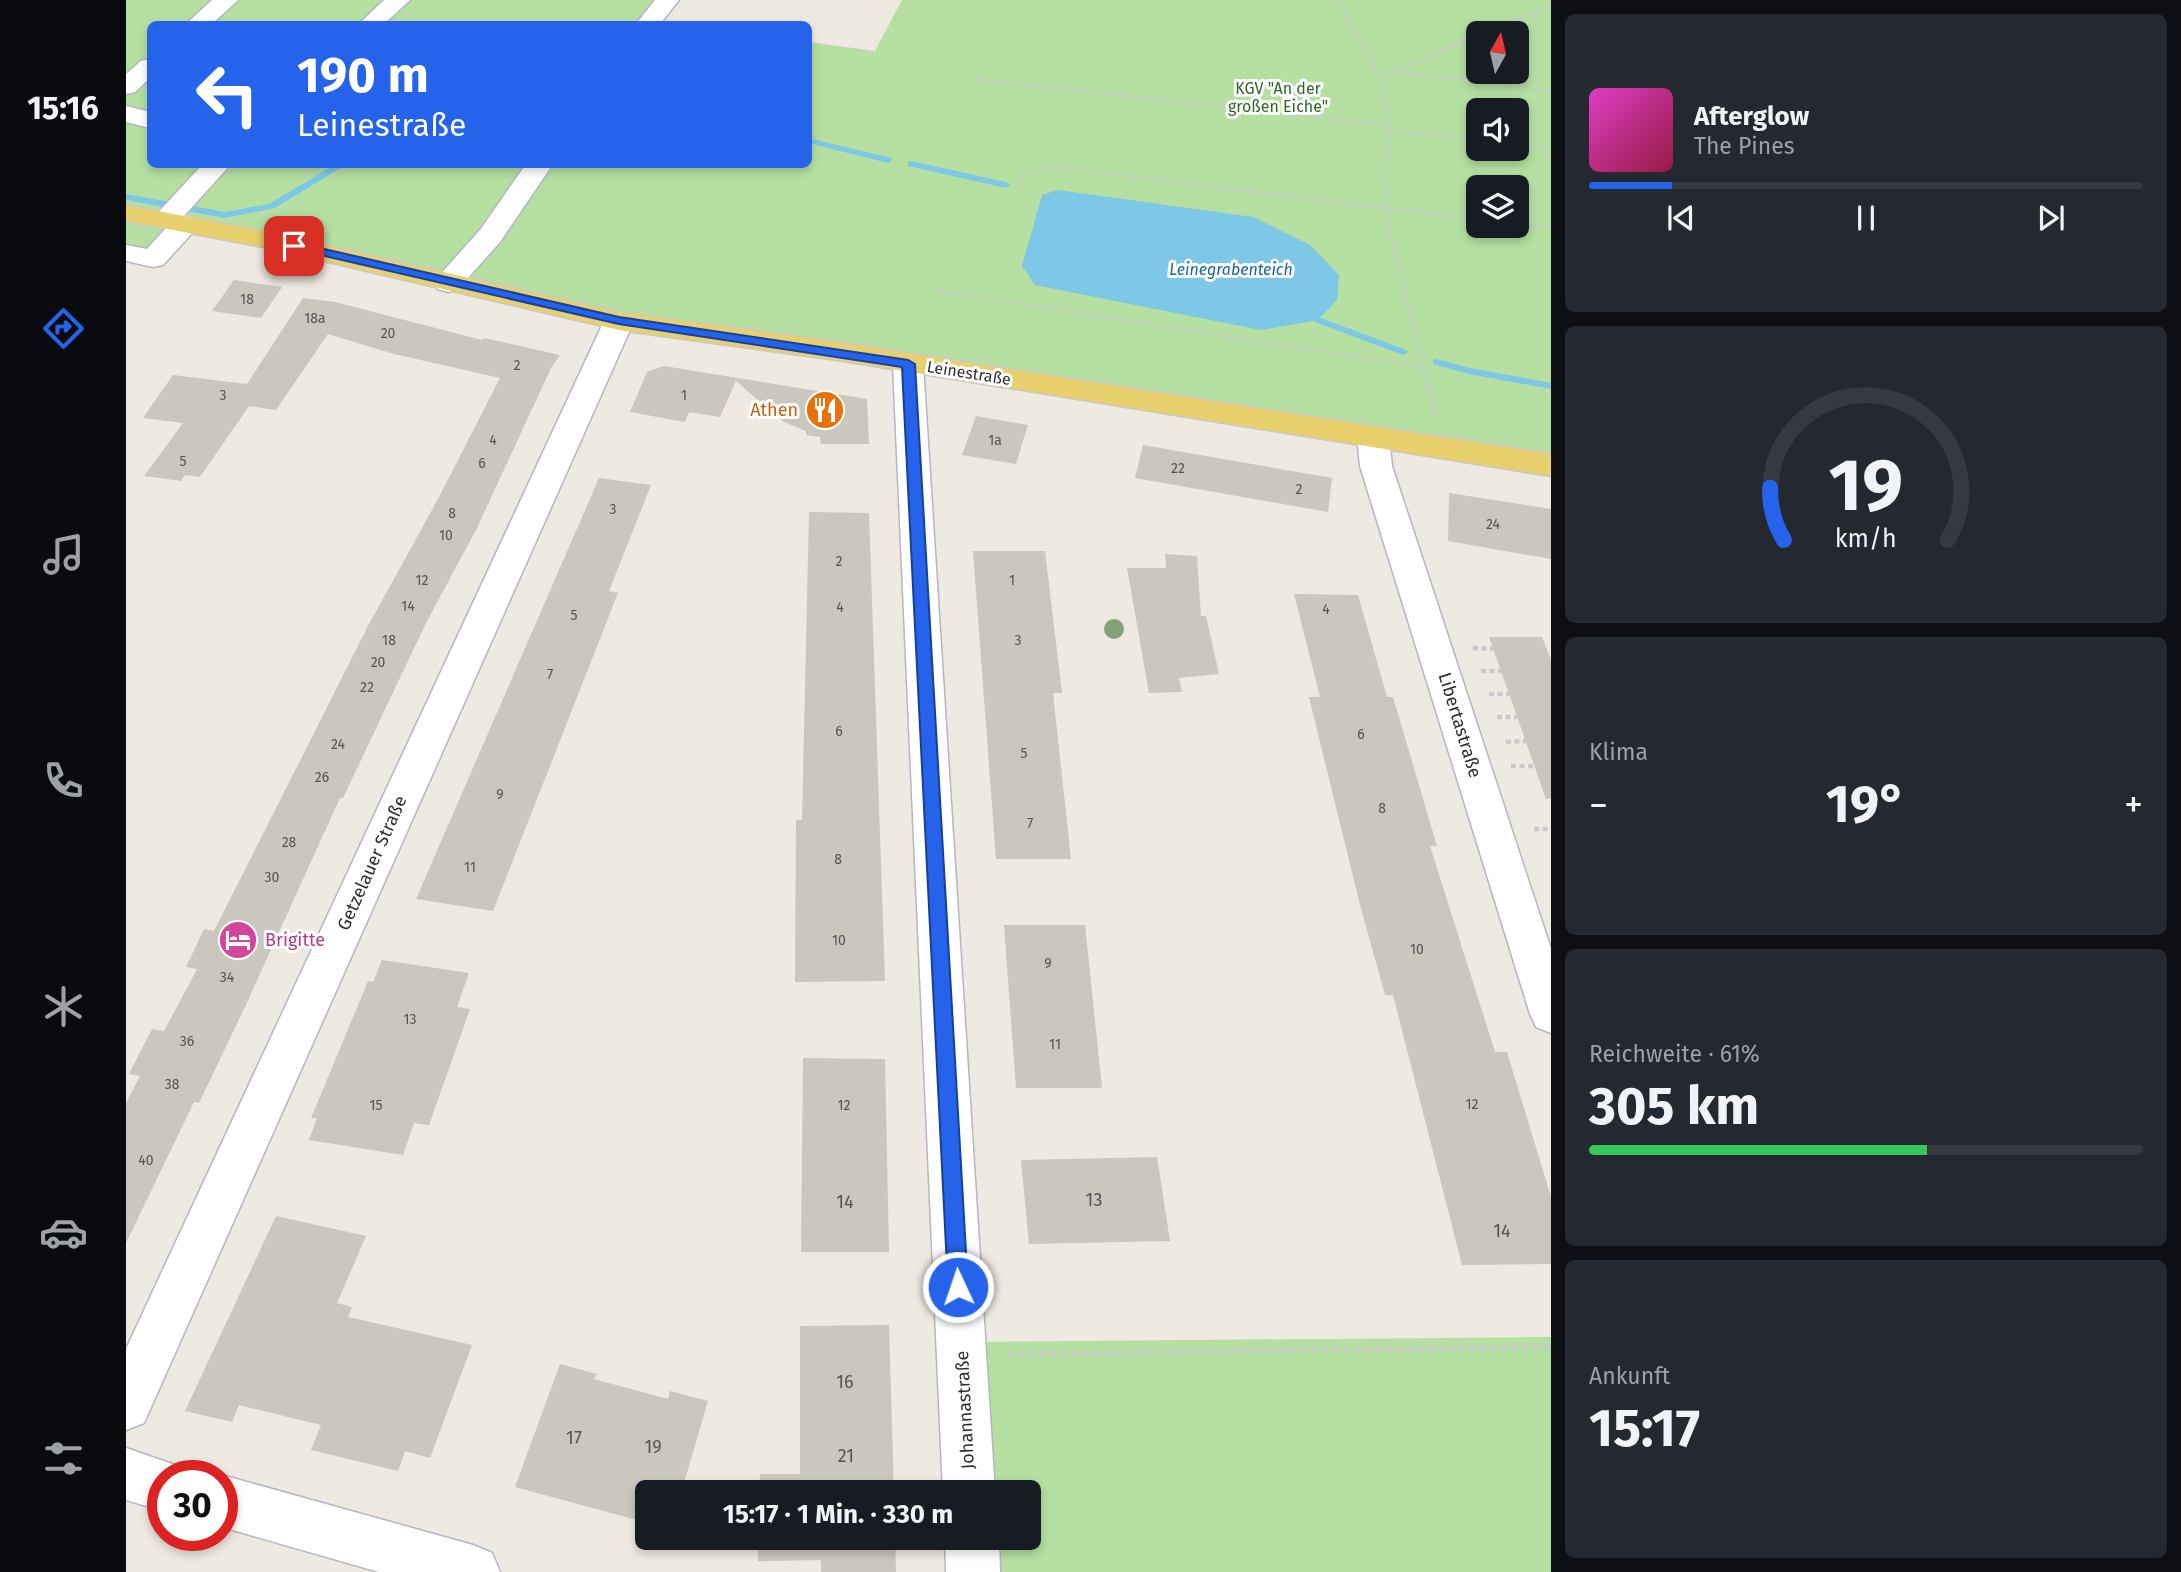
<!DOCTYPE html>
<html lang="de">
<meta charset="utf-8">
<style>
body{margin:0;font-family:"Fira Sans",sans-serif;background:#242831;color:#f1f3f6;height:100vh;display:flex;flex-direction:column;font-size:26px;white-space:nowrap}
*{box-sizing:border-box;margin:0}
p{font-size:23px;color:#9ea1a6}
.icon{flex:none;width:38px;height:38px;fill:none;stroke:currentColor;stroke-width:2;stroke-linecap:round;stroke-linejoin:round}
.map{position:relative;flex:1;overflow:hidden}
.drawer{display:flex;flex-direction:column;gap:14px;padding:14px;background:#0d0f14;width:630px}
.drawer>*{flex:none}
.hud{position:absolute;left:21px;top:21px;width:665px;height:147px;border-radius:10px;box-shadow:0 4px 10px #0003;background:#2563eb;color:#fff;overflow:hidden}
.needle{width:46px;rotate:8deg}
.tools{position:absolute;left:1340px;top:21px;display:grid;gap:14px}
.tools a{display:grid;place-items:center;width:63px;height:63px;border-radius:10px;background:#171b24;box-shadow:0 4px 10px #0003;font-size:35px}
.speed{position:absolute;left:21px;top:1460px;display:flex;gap:14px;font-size:35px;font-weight:700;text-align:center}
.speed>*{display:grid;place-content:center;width:91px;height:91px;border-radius:50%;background:#171b24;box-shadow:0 4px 10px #0003;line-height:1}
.speed .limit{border:10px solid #d22;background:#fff;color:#111}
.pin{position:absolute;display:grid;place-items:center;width:60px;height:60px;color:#fff;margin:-30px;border-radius:14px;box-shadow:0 4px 10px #0006}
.me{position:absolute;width:77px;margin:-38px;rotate:357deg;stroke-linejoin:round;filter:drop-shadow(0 0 5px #0008)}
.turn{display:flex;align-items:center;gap:24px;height:147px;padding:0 35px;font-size:32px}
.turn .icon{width:91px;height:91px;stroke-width:2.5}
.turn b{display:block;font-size:49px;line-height:60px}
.big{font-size:52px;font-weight:700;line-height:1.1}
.drawer .widget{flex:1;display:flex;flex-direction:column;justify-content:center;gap:10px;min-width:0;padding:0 24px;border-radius:10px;background:#242831}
.drawer .dial{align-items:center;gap:0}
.dial svg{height:182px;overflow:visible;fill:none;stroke:#363941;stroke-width:7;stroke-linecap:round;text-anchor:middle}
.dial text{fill:#f1f3f6;stroke:none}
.song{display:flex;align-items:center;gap:21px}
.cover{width:84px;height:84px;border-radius:10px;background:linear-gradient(135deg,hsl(310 70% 55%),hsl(340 70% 35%))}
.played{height:7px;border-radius:4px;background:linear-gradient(90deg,#2563eb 15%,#363941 15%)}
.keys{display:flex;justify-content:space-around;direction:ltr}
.heat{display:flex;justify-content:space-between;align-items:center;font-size:38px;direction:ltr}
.charge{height:10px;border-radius:5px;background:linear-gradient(90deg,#34c759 61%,#363941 0)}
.trip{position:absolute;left:509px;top:1480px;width:406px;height:70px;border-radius:10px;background:#171b24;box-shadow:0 4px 10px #0003;font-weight:700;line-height:70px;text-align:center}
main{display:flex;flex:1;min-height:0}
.menu{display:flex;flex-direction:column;width:126px;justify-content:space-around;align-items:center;background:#090b0e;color:#9ea1a6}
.menu .icon{width:49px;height:49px}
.menu .on{color:#2563eb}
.menu b{font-size:32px;color:#f1f3f6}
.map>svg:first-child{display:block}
.green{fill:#b5e0a2;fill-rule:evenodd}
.water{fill:#7dc7e7}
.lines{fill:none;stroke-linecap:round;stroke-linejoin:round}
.stream{fill:#7dc7e7;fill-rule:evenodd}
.building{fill:#cac7bf}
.minor-casing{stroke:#b5b7c0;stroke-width:3}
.major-casing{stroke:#c9c9c9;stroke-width:3}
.path-far2{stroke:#c9c9c9;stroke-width:2.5;stroke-dasharray:3.5 2.5;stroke-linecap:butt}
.path-far1{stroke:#c9c9c9;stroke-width:4.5;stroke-dasharray:5 3.5;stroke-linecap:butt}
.path{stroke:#c9c9c9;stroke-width:5;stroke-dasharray:6 4.5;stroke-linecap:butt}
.minor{fill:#fff;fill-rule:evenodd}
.major{fill:#e8d06c;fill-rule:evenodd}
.tree{fill:#84a277}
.route{fill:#2563eb;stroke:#184099;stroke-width:2}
.labels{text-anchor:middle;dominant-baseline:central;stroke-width:6;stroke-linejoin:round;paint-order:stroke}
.number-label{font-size:14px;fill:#555452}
.far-park-label{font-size:16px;fill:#2d6721;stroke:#fff}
.far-water-label{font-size:16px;font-style:italic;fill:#186798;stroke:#fff}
.far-street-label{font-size:16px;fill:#2e2e2e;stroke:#fff}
.food-label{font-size:18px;fill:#c56008;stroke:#fff;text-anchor:end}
.street-label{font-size:18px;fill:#2e2e2e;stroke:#fff}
.hotel-label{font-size:18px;fill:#b23c85;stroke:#fff;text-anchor:start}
.near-number-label{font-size:18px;fill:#555452}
</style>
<main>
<nav class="menu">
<b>15:16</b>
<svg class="icon on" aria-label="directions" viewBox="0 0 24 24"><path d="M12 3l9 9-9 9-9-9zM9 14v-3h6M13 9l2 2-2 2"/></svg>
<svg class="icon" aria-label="music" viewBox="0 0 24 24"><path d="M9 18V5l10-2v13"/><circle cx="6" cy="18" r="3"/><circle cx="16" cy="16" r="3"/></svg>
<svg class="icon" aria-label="phone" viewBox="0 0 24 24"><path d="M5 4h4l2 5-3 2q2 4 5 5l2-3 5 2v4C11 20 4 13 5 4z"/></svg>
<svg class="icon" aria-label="climate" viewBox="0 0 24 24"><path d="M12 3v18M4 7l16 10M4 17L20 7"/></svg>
<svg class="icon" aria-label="car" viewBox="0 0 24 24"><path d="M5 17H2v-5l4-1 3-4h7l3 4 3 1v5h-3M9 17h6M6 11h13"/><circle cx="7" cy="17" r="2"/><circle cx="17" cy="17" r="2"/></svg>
<svg class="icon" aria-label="filters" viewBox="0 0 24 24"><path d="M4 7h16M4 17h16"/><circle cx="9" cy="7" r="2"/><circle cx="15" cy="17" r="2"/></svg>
</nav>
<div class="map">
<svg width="1425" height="1572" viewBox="0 0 1425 1572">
<rect width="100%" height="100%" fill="#eee9e1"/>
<g class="green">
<path d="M0 0H541L525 22 547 24H24V164H682L683 42 749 51 776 0H1425V465L493 321 60 224 27 259 0 253ZM1353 33H1391V72H1353ZM1353 110H1391V149H1353ZM1353 187H1391V226H1353Z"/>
<path d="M1425 1337V1572H847L846 1538H903V1493H843L835 1342Z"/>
</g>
<path class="water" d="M932 190 1127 217 1184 245 1213 275 1211 300 1192 320 1135 330 909 285 896 266 916 195Z"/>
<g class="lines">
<g class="stream">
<path d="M682 138 765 158 766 160 762 163 682 143Z"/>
<path d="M785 161 880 182 884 185 880 188 782 166V162Z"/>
<path d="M210 164H221L149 208 99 218 0 200V194L99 212 143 204Z"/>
<path d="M1192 317 1280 350 1282 352 1277 355 1274 354 1189 322 1187 320Z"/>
<path d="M1310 359 1344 368 1425 383V389L1343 374 1307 364V360Z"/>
</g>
</g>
<g class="building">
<path d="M108 280 156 287 135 318 86 311Z"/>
<path d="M177 298 209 302 356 340 358 338 434 355 425 368 351 528 300 623 217 798H214L118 1009 73 1103 68 1102 0 1243V1103L14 1076 3 1074 26 1029 38 1031 71 969 60 967 78 929 88 931 242 626 312 499 374 378 268 354 202 334 150 410 123 406 74 477 59 475 55 481 18 476 57 423 17 418 47 375 121 384Z"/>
<path d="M538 366 741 399 743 444H695L694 437 680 435V431L658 422 610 381 594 417 563 412 559 422 504 412 521 372Z"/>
<path d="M850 416 902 425 890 464 836 455Z"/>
<path d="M1017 445 1206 478 1202 512 1009 478Z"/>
<path d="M473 478 525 485 483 591 492 593 367 911 290 899Z"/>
<path d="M1323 493 1425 509V559L1322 541Z"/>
<path d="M683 512 743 513 759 981 669 982 670 820H676Z"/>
<path d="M847 551H919L936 693H927L945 859H870Z"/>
<path d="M1039 554 1071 556 1075 616H1080L1093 674 1053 678 1056 692 1023 693 1001 568H1040Z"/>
<path d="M1168 594 1232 595 1261 697H1267L1311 846H1304L1369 1052H1381L1425 1197V1264L1336 1265 1267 995H1259L1234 905 1183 697H1194Z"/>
<path d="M1363 637H1416L1425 660V798L1420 799Z"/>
<path d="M878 925H959L976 1088H890Z"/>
<path d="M256 960 343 973 331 1007 344 1009 303 1125 288 1123 277 1155 183 1140 191 1118H185L242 981 247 982Z"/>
<path d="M677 1058 759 1059 763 1252H675Z"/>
<path d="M1031 1157 1044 1241 903 1244 895 1160Z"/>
<path d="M150 1216 240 1236 211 1303 226 1307 222 1317 346 1345 304 1458 279 1451 272 1471 185 1450 195 1425 113 1405 106 1422 59 1411Z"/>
<path d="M763 1325 768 1493H633L634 1474H674V1326Z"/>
<path d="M434 1364 471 1374 468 1379 542 1399 544 1391 582 1401 555 1493H522V1523L389 1487Z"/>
<path d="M632 1538H769L770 1572H695V1560L632 1561Z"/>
</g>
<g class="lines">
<g class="minor-casing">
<g id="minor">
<path d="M86 0H112L86 24H60Z"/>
<path d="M258 0H284L258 24H233Z"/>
<path d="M529 0H553L534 24H510Z"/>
<path d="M24 59V78L9 92 0 94V74L15 61Z"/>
<path d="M0 106 24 112V128L0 122Z"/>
<path d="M77 164H105L58 216 69 218 73 224 69 230 37 265 27 267 0 261V245L21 249 40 228 29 226 25 220Z"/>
<path d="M400 164H427L374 242 332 289 322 292 312 289 308 283 312 277 354 230Z"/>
<path d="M493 312 503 315 508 321 18 1423 0 1430V1349L478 321 483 315Z"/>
<path d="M782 355 793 357 797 364 869 1493H817L767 364 771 357Z"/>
<path d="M1247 427 1258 430 1263 437 1266 466 1425 949V1033L1410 1027 1404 1014 1234 466 1231 437 1236 430Z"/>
<path d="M0 1448 55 1467 59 1475H37V1511L0 1500Z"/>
<path d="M95 1475H96L347 1545 366 1553 374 1572H253L96 1527Z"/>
<path d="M819 1538H873L874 1572H820Z"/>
</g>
</g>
<g class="major-casing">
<path id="major" d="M0 205 142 232 493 312 711 342 1425 454V476L711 360 493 330 142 248 0 221Z"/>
</g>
<g class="path-far2">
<path d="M854 0H859"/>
<path d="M1212 0 1259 86 1262 130 1258 208 1302 387"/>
<path d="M1355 33 1425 6"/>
<path d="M1270 71 1353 34"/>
<path d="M1255 77 1268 72 1425 90"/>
<path d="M850 79 1259 125"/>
<path d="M1262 130 1353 140"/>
<path d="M1391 145 1422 148"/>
<path d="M892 188 896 176 924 167 1353 219"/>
<path d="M1391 223 1425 227"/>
<path d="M809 290 1296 367"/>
</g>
<g class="path-far1">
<path d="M1302 385 1309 415"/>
<path d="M1347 648 1367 649"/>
<path d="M1355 671H1375"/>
<path d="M1363 694H1383"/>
<path d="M1371 717H1391"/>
<path d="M1380 742 1400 741"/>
<path d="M1385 766H1409"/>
<path d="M1408 829H1425"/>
</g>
<path class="path" d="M882 1354 1425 1347"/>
<use href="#minor" class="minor"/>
<use href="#major" class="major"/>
</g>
<circle class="tree" cx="988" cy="629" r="10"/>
<path class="route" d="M168 242 493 317 782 360 789 364 842 1287 839 1294 832 1297 825 1294 822 1287 776 367 493 324 164 248 162 246Z"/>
<defs>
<g id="restaurant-disc" transform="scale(2.0125)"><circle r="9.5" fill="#e8710a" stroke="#fff"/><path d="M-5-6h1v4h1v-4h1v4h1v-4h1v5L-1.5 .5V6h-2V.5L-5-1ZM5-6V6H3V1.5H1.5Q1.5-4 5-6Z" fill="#fff"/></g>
<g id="hotel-disc" transform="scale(2.0125)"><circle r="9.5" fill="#d1479c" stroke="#fff"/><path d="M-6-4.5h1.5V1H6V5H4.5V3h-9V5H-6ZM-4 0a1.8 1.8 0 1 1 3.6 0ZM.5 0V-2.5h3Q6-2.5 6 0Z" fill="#fff"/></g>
</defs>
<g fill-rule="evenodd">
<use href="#restaurant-disc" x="699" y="410"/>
<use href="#hotel-disc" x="112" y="940"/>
</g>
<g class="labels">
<g class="number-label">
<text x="121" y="299">18</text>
<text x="189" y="318">18a</text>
<text x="262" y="333">20</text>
<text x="391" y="365">2</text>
<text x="97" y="395">3</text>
<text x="558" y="395">1</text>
<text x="367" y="440">4</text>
<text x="869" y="440">1a</text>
<text x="57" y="461">5</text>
<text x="356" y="463">6</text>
<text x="1052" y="468">22</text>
<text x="1173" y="489">2</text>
<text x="487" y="509">3</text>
<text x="326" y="513">8</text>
<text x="1367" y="524">24</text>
<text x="320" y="535">10</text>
<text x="713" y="561">2</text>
<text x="296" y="580">12</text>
<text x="886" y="580">1</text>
<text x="282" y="606">14</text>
<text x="714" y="607">4</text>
<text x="1200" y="609">4</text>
<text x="448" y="615">5</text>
<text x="263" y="640">18</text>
<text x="892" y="640">3</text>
<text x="252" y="662">20</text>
<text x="424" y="674">7</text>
<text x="241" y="687">22</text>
<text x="713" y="731">6</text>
<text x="1235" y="734">6</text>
<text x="212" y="744">24</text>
<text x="898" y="753">5</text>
<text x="196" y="777">26</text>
<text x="374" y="794">9</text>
<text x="1256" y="808">8</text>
<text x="904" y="823">7</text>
<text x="163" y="842">28</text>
<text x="712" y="859">8</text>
<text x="344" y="867">11</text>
<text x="146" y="877">30</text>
<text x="713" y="940">10</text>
<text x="1291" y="949">10</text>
<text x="922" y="963">9</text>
<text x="101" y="977">34</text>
<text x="284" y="1019">13</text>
<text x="61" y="1041">36</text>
<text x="929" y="1044">11</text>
<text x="46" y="1084">38</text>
<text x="1346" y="1104">12</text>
<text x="250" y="1105">15</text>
<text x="718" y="1105">12</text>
<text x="20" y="1160">40</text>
</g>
<g class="far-park-label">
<text x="1152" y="88">KGV "An der<tspan x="1152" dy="18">großen Eiche"</tspan></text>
</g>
<g class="far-water-label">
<text x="1105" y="269">Leinegrabenteich</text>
</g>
<g class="far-street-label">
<text transform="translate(843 373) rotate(9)">Leinestraße</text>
</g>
<g class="food-label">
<text x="672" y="410">Athen</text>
</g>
<g class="street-label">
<text transform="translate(1334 725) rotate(73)">Libertastraße</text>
<text transform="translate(246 863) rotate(-66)">Getzelauer Straße</text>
<text transform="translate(839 1410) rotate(-93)">Johannastraße</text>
</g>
<g class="hotel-label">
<text x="139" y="940">Brigitte</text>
</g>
<g class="near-number-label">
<text x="968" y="1200">13</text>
<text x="719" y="1202">14</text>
<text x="1376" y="1231">14</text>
<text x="719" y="1382">16</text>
<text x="448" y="1438">17</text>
<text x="527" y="1447">19</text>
<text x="720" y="1456">21</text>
</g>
</g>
</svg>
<div class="tools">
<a><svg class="needle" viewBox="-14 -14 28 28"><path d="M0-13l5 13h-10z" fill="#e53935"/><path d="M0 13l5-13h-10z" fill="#9ea1a6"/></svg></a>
<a><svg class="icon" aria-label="sound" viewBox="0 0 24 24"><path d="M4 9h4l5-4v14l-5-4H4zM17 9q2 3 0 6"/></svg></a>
<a><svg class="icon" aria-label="layers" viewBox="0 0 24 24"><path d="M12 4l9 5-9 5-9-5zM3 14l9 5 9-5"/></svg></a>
</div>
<div class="speed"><div class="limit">30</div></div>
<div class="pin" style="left:168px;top:246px;background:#d93025"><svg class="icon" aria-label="arrive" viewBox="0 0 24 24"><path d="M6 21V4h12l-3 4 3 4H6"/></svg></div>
<svg class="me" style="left:832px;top:1287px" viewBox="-20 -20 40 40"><circle r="17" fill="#2563eb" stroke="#fff" stroke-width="3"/><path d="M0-11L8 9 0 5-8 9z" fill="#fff"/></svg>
<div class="trip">15:17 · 1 Min. · 330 m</div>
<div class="hud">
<div class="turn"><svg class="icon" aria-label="left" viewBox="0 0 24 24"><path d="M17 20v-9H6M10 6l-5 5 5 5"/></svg><div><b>190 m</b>Leinestraße</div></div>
</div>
</div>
<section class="drawer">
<div class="widget">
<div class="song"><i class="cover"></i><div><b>Afterglow</b><p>The Pines</p></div></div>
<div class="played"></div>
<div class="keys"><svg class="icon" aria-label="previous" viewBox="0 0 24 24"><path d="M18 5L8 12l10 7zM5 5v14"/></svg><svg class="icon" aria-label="pause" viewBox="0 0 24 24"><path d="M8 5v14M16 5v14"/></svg><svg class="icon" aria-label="next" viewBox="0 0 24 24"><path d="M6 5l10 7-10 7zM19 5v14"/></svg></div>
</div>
<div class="widget dial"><svg viewBox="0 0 100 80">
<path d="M14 69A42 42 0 1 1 86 69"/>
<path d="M14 69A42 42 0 0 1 8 46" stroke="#2563eb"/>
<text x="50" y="56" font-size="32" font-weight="700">19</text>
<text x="50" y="72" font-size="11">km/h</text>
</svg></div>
<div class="widget"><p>Klima</p>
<div class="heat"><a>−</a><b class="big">19°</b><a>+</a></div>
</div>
<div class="widget"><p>Reichweite · 61%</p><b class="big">305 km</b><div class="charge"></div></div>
<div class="widget"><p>Ankunft</p><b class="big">15:17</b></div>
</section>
</main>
